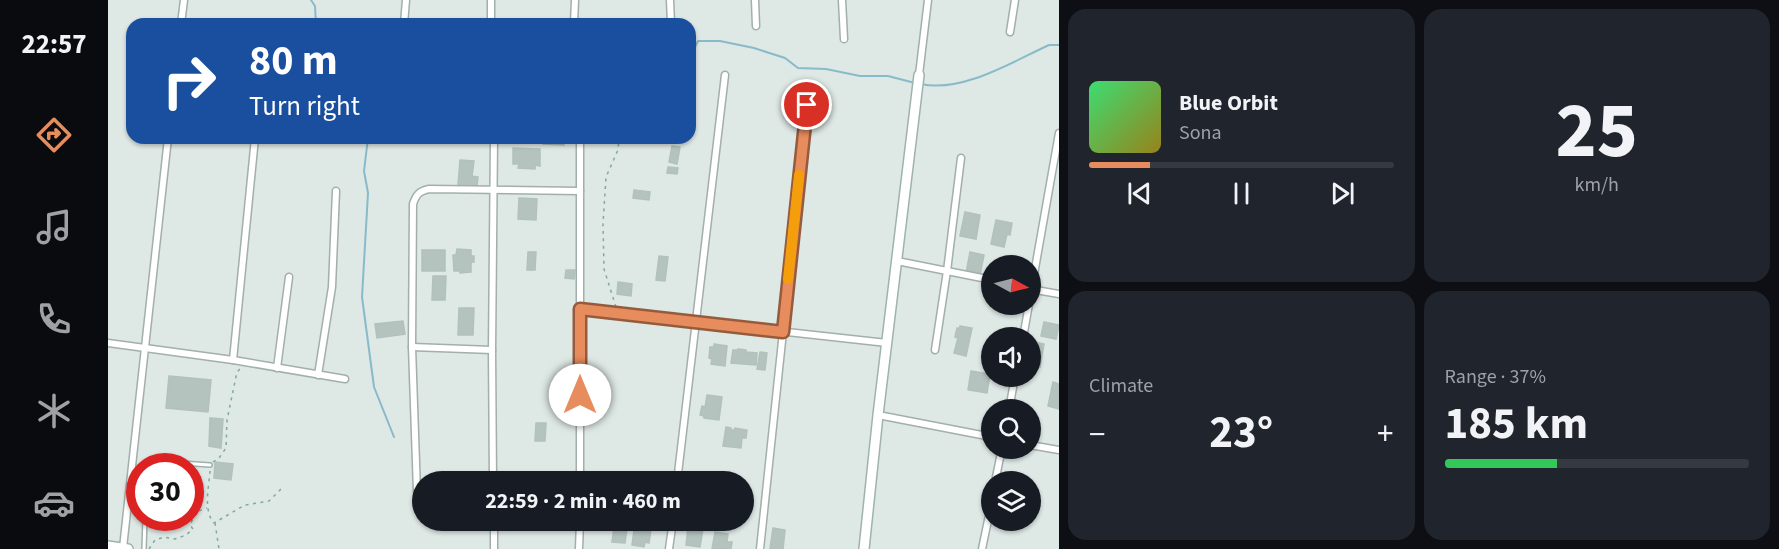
<!DOCTYPE html>
<meta charset="utf-8">
<style>
body{margin:0;font-family:"Source Sans 3",sans-serif;background:#20242c;color:#f1f3f6;height:100vh;display:flex;flex-direction:column;font-size:22px;white-space:nowrap}
*{box-sizing:border-box;margin:0}
p{font-size:20px;color:#9ea1a6}
.icon{flex:none;width:33px;height:33px;fill:none;stroke:currentColor;stroke-width:2;stroke-linecap:round;stroke-linejoin:round}
.map{position:relative;flex:1;overflow:hidden}
.panel{display:flex;flex-direction:column;gap:9px;padding:9px;background:#0d0f14;width:720px}
.panel>*{flex:none}
.hud{position:absolute;left:18px;top:18px;width:570px;height:126px;border-radius:18px;box-shadow:0 2px 4px #0004;background:#1a4fa0;color:#fff;overflow:hidden}
.needle{width:39px;rotate:97deg}
.controls{position:absolute;left:873px;top:255px;display:grid;gap:12px}
.controls a{display:grid;place-items:center;width:60px;height:60px;border-radius:50%;background:#171b24;box-shadow:0 2px 4px #0004;font-size:30px}
.speed{position:absolute;left:18px;top:453px;display:flex;gap:12px;font-size:30px;font-weight:700;text-align:center}
.speed>*{display:grid;place-content:center;width:78px;height:78px;border-radius:50%;background:#171b24;box-shadow:0 2px 4px #0004;line-height:1}
.speed .limit{border:9px solid #d22;background:#fff;color:#111}
.pin{position:absolute;display:grid;place-items:center;width:51px;height:51px;color:#fff;margin:-26px;border:3px solid #fff;border-radius:50%;box-shadow:0 2px 6px #0007}
.me{position:absolute;width:66px;margin:-33px;rotate:0deg;stroke-linejoin:round;filter:drop-shadow(0 0 4px #0008)}
.turn{display:flex;align-items:center;gap:21px;height:126px;padding:0 24px;font-size:27px}
.turn .icon{width:78px;height:78px;stroke-width:2.5}
.turn b{display:block;font-size:42px;line-height:51px}
.big{font-size:45px;font-weight:700;line-height:1.1}
.panel .card{flex:1;display:flex;flex-direction:column;justify-content:center;gap:9px;min-width:0;padding:0 21px;border-radius:18px;background:#20242c}
.panel .dial{align-items:center;gap:0}
.dial b{font-size:78px;line-height:1}
.song{display:flex;align-items:center;gap:18px}
.cover{width:72px;height:72px;border-radius:9px;background:linear-gradient(135deg,hsl(140 70% 55%),hsl(50 70% 35%))}
.played{height:6px;border-radius:3px;background:linear-gradient(90deg,#e78c5d 20%,#363941 20%)}
.keys{display:flex;justify-content:space-around;direction:ltr}
.heat{display:flex;justify-content:space-between;align-items:center;font-size:33px;direction:ltr}
.charge{height:9px;border-radius:4px;background:linear-gradient(90deg,#34c759 37%,#363941 0)}
.panel .tiles{flex:1;display:grid;gap:9px;grid-template-columns:repeat(2,1fr)}
.trip{position:absolute;left:304px;top:471px;width:342px;height:60px;border-radius:30px;background:#171b24;box-shadow:0 2px 4px #0004;font-weight:700;line-height:60px;text-align:center}
main{display:flex;flex:1;min-height:0}
.dock{display:flex;flex-direction:column;width:108px;justify-content:space-around;align-items:center;background:#090b0e;color:#9ea1a6}
.dock .icon{width:42px;height:42px}
.dock .current{color:#e78c5d}
.dock b{font-size:27px;color:#f1f3f6}
.map>svg:first-child{display:block}
.lines{fill:none;stroke-linecap:round;stroke-linejoin:round}
.stream{stroke:#89baca;stroke-width:2}
.building{fill:#b4c3be;stroke:#b1c1bc;stroke-width:1.5}
.lane-casing{stroke:#a2afac;stroke-width:6}
.street-casing{stroke:#a2afac;stroke-width:9}
.secondary-casing{stroke:#9eb3ae;stroke-width:12}
.path{stroke:#81aaa1;stroke-width:1.5;stroke-dasharray:3 4.5;stroke-linecap:butt}
.lane{stroke:#fff;stroke-width:3}
.street{stroke:#fff;stroke-width:6}
.secondary{stroke:#fff;stroke-width:9}
.route-casing{stroke:#965b3c;stroke-width:15}
.route{stroke:#e78c5d;stroke-width:10}
.slow{stroke:#f59e0b;stroke-width:10}
</style>
<main>
<nav class="dock">
<b>22:57</b>
<svg class="icon current" aria-label="directions" viewBox="0 0 24 24"><path d="M12 3l9 9-9 9-9-9zM9 14v-3h6M13 9l2 2-2 2"/></svg>
<svg class="icon" aria-label="music" viewBox="0 0 24 24"><path d="M9 18V5l10-2v13"/><circle cx="6" cy="18" r="3"/><circle cx="16" cy="16" r="3"/></svg>
<svg class="icon" aria-label="phone" viewBox="0 0 24 24"><path d="M5 4h4l2 5-3 2q2 4 5 5l2-3 5 2v4C11 20 4 13 5 4z"/></svg>
<svg class="icon" aria-label="climate" viewBox="0 0 24 24"><path d="M12 3v18M4 7l16 10M4 17L20 7"/></svg>
<svg class="icon" aria-label="car" viewBox="0 0 24 24"><path d="M5 17H2v-5l4-1 3-4h7l3 4 3 1v5h-3M9 17h6M6 11h13"/><circle cx="7" cy="17" r="2"/><circle cx="17" cy="17" r="2"/></svg>
</nav>
<div class="map">
<svg width="951" height="549" viewBox="0 0 951 549">
<rect width="100%" height="100%" fill="#dee8e5"/>
<g class="lines">
<g class="stream">
<path d="M203 0 207 6 208 24"/>
<path d="M582 57 590 41H612L646 48 677 58 690 68 718 69 752 76H780L807 83"/>
<path d="M813 84C854 93 904 62 941 45H951"/>
<path d="M260 138 256 171 260 193 254 297 266 387 286 437"/>
</g>
</g>
<g class="building">
<path d="M436 138H456V145L435 144Z"/>
<path d="M564 146 572 147 569 164 561 162Z"/>
<path d="M405 148 432 149V166L427 165V169L410 168 411 164H405Z"/>
<path d="M352 160 366 161 364 176 370 177 369 186 350 185Z"/>
<path d="M560 167 570 168 569 174 559 173Z"/>
<path d="M526 190 542 192 541 200 525 198Z"/>
<path d="M411 198 429 199 428 220 410 219Z"/>
<path d="M857 212 872 215 868 239 852 236Z"/>
<path d="M888 220 904 223 902 235 899 234 896 247 883 244Z"/>
<path d="M349 249 363 250V256H366V262H363V272L352 273V271H346L345 255H348Z"/>
<rect x="314" y="250" width="23" height="21"/>
<path d="M420 252H428L427 270H419Z"/>
<path d="M862 252 876 255 872 275 858 273Z"/>
<path d="M551 256 560 257 557 281 548 280Z"/>
<path d="M458 270H467L466 279 457 278Z"/>
<path d="M325 276H338L337 300H324Z"/>
<path d="M510 282 524 284 523 296 509 294Z"/>
<path d="M351 308H366L365 335H350Z"/>
<path d="M295 321 297 334 269 338 267 324Z"/>
<path d="M936 322 951 325 948 339 933 336Z"/>
<path d="M852 326 864 328 858 356 846 353 850 338 847 337 849 328H852Z"/>
<path d="M923 341 936 344 932 367 922 365Z"/>
<path d="M606 344 619 346 617 366 603 364 604 359 601 358 602 347H606Z"/>
<path d="M630 349 638 350V352L649 353 648 365 623 363 625 350H630Z"/>
<path d="M652 352 659 353 657 370 649 369Z"/>
<path d="M863 371 882 374 879 393 860 390Z"/>
<path d="M61 376 103 380 100 412 58 408Z"/>
<path d="M945 382 951 384V409L940 406Z"/>
<path d="M599 395 614 397 611 420 596 418V416L592 415 594 406 597 407Z"/>
<path d="M102 418 115 419 113 448 101 446Z"/>
<path d="M428 423H438L437 441H427Z"/>
<path d="M618 427 623 428V430H626L627 428 639 430 638 438H634L633 448 615 446Z"/>
<path d="M107 462 125 464 123 480 106 478Z"/>
<path d="M588 476 608 479 607 482H587Z"/>
<path d="M507 520 520 521 517 543 504 542Z"/>
<path d="M527 523 539 524V529H543L541 543 537 542 536 547 524 545Z"/>
<path d="M580 527 595 529 592 547 578 545Z"/>
<path d="M665 528 677 530 675 549H662Z"/>
<path d="M607 532 620 534 619 542H624L623 549H604Z"/>
</g>
<g class="lines">
<g class="lane-casing">
<g id="lane">
<path d="M41 466 45 461 102 465"/>
<path d="M36 549 37 518"/>
</g>
</g>
<g class="street-casing">
<g id="street">
<path d="M562 0 563 24"/>
<path d="M647 0 648 26"/>
<path d="M734 0 736 39"/>
<path d="M73 24 76 0"/>
<path d="M296 24 298 0"/>
<path d="M383 24V0"/>
<path d="M466 24 467 0"/>
<path d="M902 32 907 0"/>
<path d="M811 75 820 0"/>
<path d="M789 261 884 280"/>
<path d="M922 289 951 294"/>
<path d="M922 297 951 133"/>
<path d="M472 309 779 343"/>
<path d="M915 338 921 304"/>
<path d="M0 343 125 360 237 379"/>
<path d="M304 347 384 350"/>
<path d="M827 350 839 271 853 158"/>
<path d="M125 360 147 138"/>
<path d="M169 368 181 277"/>
<path d="M210 375 224 287 228 191"/>
<path d="M901 410 907 376"/>
<path d="M770 415 884 437"/>
<path d="M922 445 951 450"/>
<path d="M385 482 384 350 386 138"/>
<path d="M472 482V138"/>
<path d="M569 482 617 75"/>
<path d="M887 482 894 448"/>
<path d="M309 492 304 347 305 204C308 195 311 191 321 189L472 191"/>
<path d="M386 520V549"/>
<path d="M15 548 60 138"/>
<path d="M471 549 472 520"/>
<path d="M561 549 565 520"/>
<path d="M652 549 699 105"/>
<path d="M874 549 884 501"/>
</g>
</g>
<g class="secondary-casing">
<g id="secondary">
<path d="M0 546 20 549"/>
<path d="M756 549 770 415 811 75"/>
</g>
</g>
<g class="path">
<path d="M508 307 496 269 495 224 498 177 510 150 511 138"/>
<path d="M105 462 111 458 118 448 119 420 129 372 132 369"/>
<path d="M102 471C101 486 95 511 106 523L137 505 161 501 174 488"/>
<path d="M107 523 111 549"/>
<path d="M41 549 47 540 56 537 67 539 78 535 85 529 82 525 88 512 99 508"/>
</g>
<use href="#lane" class="lane"/>
<use href="#street" class="street"/>
<use href="#secondary" class="secondary"/>
</g>
<g class="lines">
<g class="route-casing">
<path id="route" d="M472 395V309L675 332 699 105"/>
</g>
<use href="#route" class="route"/>
<path class="slow" d="M680 279 691 175"/>
</g>
</svg>
<div class="controls">
<a><svg class="needle" viewBox="-14 -14 28 28"><path d="M0-13l5 13h-10z" fill="#e53935"/><path d="M0 13l5-13h-10z" fill="#9ea1a6"/></svg></a>
<a><svg class="icon" aria-label="sound" viewBox="0 0 24 24"><path d="M4 9h4l5-4v14l-5-4H4zM17 9q2 3 0 6"/></svg></a>
<a><svg class="icon" aria-label="search" viewBox="0 0 24 24"><circle cx="10" cy="10" r="6"/><path d="M15 15l6 6"/></svg></a>
<a><svg class="icon" aria-label="layers" viewBox="0 0 24 24"><path d="M12 4l9 5-9 5-9-5zM3 14l9 5 9-5"/></svg></a>
</div>
<div class="speed"><div class="limit">30</div></div>
<div class="pin" style="left:699px;top:105px;background:#d93025"><svg class="icon" aria-label="arrive" viewBox="0 0 24 24"><path d="M6 21V4h12l-3 4 3 4H6"/></svg></div>
<svg class="me" style="left:472px;top:395px" viewBox="-20 -20 40 40"><circle r="19" fill="#fff"/><path d="M0-13L10 11 0 6-10 11z" fill="#e78c5d"/></svg>
<div class="trip">22:59 · 2 min · 460 m</div>
<div class="hud">
<div class="turn"><svg class="icon" aria-label="right" viewBox="0 0 24 24"><path d="M7 20v-9h11M14 6l5 5-5 5"/></svg><div><b>80 m</b>Turn right</div></div>
</div>
</div>
<section class="panel">
<div class="tiles">
<div class="card">
<div class="song"><i class="cover"></i><div><b>Blue Orbit</b><p>Sona</p></div></div>
<div class="played"></div>
<div class="keys"><svg class="icon" aria-label="previous" viewBox="0 0 24 24"><path d="M18 5L8 12l10 7zM5 5v14"/></svg><svg class="icon" aria-label="pause" viewBox="0 0 24 24"><path d="M8 5v14M16 5v14"/></svg><svg class="icon" aria-label="next" viewBox="0 0 24 24"><path d="M6 5l10 7-10 7zM19 5v14"/></svg></div>
</div>
<div class="card dial"><b>25</b><p>km/h</p></div>
<div class="card"><p>Climate</p>
<div class="heat"><a>−</a><b class="big">23°</b><a>+</a></div>
</div>
<div class="card"><p>Range · 37%</p><b class="big">185 km</b><div class="charge"></div></div>
</div>
</section>
</main>
